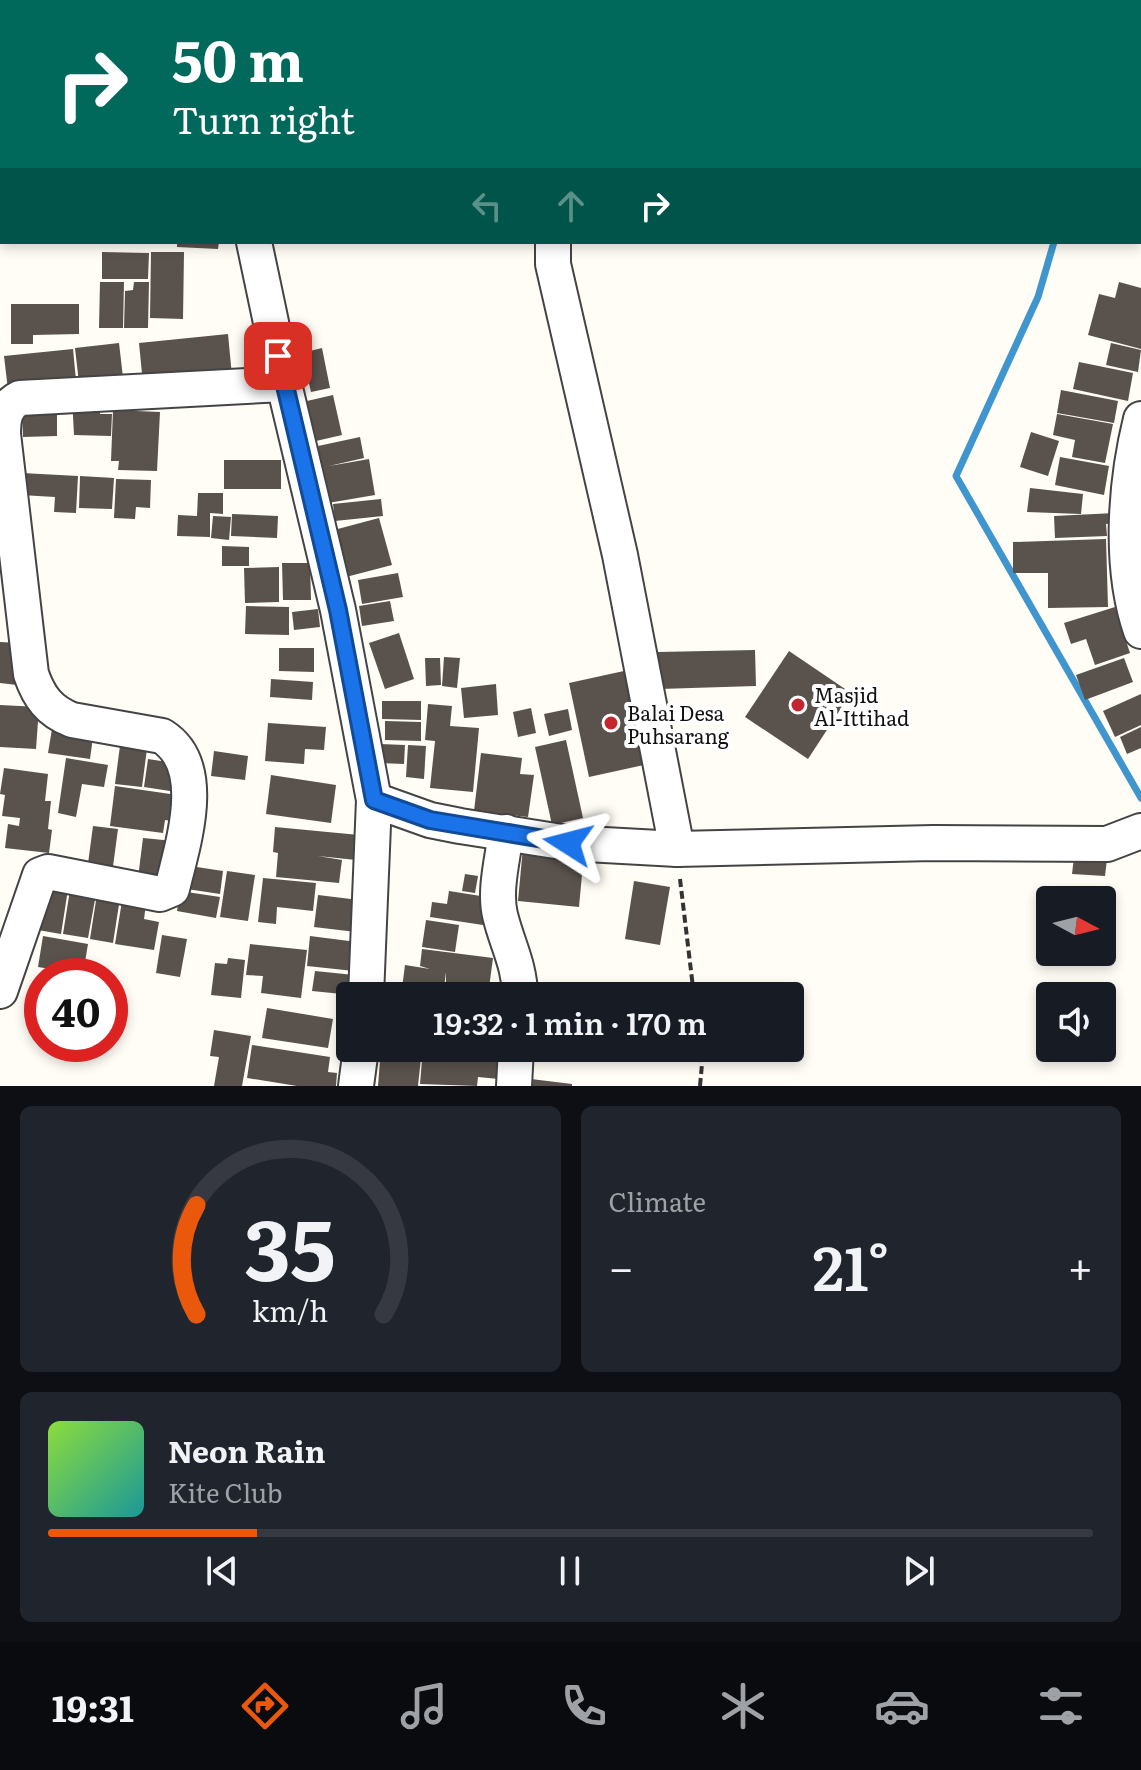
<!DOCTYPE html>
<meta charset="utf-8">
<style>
body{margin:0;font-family:Literata,serif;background:#20242c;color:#f1f3f6;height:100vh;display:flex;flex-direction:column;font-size:30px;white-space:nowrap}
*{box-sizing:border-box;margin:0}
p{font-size:26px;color:#9ea1a6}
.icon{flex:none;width:44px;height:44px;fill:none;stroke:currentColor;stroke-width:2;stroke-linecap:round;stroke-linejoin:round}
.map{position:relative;height:1086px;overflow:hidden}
.details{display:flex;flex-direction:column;gap:20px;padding:20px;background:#0d0f14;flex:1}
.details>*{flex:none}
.hud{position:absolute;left:0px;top:0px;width:1142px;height:244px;box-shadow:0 4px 12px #0003;background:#00695c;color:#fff;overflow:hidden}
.needle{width:52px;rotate:97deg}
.fabs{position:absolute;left:1036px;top:886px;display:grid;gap:16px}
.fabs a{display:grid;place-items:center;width:80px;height:80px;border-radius:8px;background:#171b24;box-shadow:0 4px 12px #0003;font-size:40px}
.speed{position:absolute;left:24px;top:958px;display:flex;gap:16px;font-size:40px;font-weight:700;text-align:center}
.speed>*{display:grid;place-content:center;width:104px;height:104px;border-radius:50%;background:#171b24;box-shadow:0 4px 12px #0003;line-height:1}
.speed .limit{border:12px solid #d22;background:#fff;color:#111}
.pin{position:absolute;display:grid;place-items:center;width:68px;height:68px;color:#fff;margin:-34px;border-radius:16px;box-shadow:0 4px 12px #0006}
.me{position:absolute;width:88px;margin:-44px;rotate:279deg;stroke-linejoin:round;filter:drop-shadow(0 0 6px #0008)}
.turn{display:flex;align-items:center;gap:28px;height:168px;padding:0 40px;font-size:36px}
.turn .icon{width:104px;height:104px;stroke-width:2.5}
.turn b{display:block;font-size:56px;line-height:68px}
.lanes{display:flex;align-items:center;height:76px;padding:0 40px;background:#0003;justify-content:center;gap:40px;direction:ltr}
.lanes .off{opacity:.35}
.big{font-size:60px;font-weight:600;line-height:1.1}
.details .card{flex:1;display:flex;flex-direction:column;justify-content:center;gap:12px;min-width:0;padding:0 28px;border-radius:12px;background:#20242c}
.details .dial{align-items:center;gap:0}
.dial svg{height:208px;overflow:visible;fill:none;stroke:#363941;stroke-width:7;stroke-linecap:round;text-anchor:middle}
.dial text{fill:#f1f3f6;stroke:none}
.song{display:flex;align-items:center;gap:24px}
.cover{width:96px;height:96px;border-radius:12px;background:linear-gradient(135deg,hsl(90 70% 55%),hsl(180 70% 35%))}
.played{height:8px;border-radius:4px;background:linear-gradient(90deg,#ea580c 20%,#363941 20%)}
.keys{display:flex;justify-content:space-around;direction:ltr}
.heat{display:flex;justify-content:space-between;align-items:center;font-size:44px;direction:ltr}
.details .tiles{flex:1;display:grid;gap:20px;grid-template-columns:1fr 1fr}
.card:last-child{grid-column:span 2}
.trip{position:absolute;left:336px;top:982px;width:468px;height:80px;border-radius:8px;background:#171b24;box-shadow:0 4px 12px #0003;font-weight:600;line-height:80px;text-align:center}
.tabs{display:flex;height:128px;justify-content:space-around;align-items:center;background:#090b0e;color:#9ea1a6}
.tabs .icon{width:56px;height:56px}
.tabs .active{color:#ea580c}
.tabs b{font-size:36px;color:#f1f3f6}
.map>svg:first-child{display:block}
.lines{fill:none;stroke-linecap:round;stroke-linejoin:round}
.stream{stroke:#3f96cf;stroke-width:7}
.building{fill:#5a524d}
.minor-casing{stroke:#444;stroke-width:38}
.path{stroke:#333;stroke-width:4;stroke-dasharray:8 4;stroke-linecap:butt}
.minor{stroke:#fff;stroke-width:34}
.route-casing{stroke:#114b97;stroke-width:20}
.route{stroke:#1a73e8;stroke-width:14}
.poi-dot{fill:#c4262e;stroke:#fff;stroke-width:3}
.labels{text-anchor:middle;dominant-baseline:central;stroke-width:8;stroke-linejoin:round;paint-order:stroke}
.poi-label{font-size:20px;fill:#111;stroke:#fff;text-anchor:start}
</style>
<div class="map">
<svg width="1141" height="1086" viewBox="0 0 1141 1086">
<rect width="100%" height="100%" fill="#fffdf5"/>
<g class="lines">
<g class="stream">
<path d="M1131 2 1132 0"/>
<path d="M1054 242 1038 297 956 476 1141 798"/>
</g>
</g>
<g class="building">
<path d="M177 242H219L218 249 177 247Z"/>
<path d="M102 252 149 253 148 279H102Z"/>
<path d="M151 252H184L183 319 150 318Z"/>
<path d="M100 282H124L123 328H99Z"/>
<path d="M134 282H149L148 328H124L125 291 133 290Z"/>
<path d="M1119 282 1141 288V349L1088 335 1099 294 1115 298Z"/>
<path d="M11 304H79V334L33 335V344H11Z"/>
<path d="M228 334 232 376 143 384 139 343Z"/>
<path d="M119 343 124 386 80 392 75 348Z"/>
<path d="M1111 343 1141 350 1138 372 1106 365Z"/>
<path d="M322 348 330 388 311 392 302 353Z"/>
<path d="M73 349 77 391 8 390 4 356Z"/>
<path d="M301 352 306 386 291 389 285 355Z"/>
<path d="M1079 362 1133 373 1128 401 1073 389Z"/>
<path d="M1061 390 1118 401 1114 423 1057 413Z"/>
<path d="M333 395 342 435 316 441 307 401Z"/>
<path d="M72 397 101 398 100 414H112L111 436 74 435Z"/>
<path d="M113 410 160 412 157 471 118 470 119 461H111Z"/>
<path d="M57 411V436L23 437 22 412Z"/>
<path d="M1057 414 1113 424 1105 463 1072 457 1075 440 1053 435Z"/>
<path d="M1031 432 1059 441 1048 476 1020 467Z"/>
<path d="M360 437 364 458 329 466 369 459 375 495 328 503 318 446Z"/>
<path d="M1060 457 1109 466 1104 495 1055 485Z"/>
<rect x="224" y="460" width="57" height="29"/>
<path d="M22 473 78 476 76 513 54 512 55 497 21 495Z"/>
<path d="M80 476 114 478 112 509 79 508Z"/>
<path d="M116 479 151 480 150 508 136 507 135 519 114 518Z"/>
<path d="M1030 488 1083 494 1081 514 1027 512Z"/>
<path d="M198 493H223V514L210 513V537L177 536 178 515 197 516Z"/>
<path d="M381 499 383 516 335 521 333 504Z"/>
<path d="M1115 513V523L1106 524 1107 536 1055 538 1054 516Z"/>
<path d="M232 514 278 516 277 538 231 536Z"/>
<path d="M213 516 231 517 229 540 211 538Z"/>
<path d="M379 518 392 565 346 577 334 530Z"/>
<path d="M1106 539 1108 607 1048 608V573H1013V542Z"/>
<path d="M222 546 249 547V566H222Z"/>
<path d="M282 563H310L311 600H283Z"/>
<path d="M279 567V602L245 603 244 568Z"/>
<path d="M398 573 403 597 362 604 358 580Z"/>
<path d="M390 601 394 621 362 626 359 606Z"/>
<path d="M246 606 289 607V635L245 634Z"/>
<path d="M1115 607 1130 653 1095 665 1086 639 1071 644 1064 623Z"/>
<path d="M318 609 320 627 294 630 292 612Z"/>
<path d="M399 633 414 679 385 689 369 643Z"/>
<path d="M0 642 20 643 17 685 0 683Z"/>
<path d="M279 648H314V672L279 671Z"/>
<path d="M755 650 756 686 659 689 658 652Z"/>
<path d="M789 651 851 693 808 759 745 717Z"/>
<path d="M444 657 460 658 457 688 442 686Z"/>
<path d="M425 658H440L441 685 426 686Z"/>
<path d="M1124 658 1133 682 1085 700 1076 675Z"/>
<path d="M633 669 653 763 589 777 569 683Z"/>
<path d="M271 679 313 682 312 700 270 697Z"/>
<path d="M496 684 498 715 464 718 461 688Z"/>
<path d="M1141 694V725L1115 737 1103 711Z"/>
<path d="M382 701H421V720L382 719Z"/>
<path d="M428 704 452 706 450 726 479 728 473 792 430 788 435 741 425 740Z"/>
<path d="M0 705 39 707 36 749 0 747Z"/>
<path d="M531 708 536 733 518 737 513 712Z"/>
<path d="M568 709 572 730 549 736 544 714Z"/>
<path d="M385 721 421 722V741L385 740Z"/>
<path d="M53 723 94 730 90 759 48 753Z"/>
<path d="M268 723 326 727 324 750 305 749 304 764 265 761Z"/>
<path d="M1141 727V748L1127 754 1120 737Z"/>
<path d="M121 738 148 741 142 787 115 784Z"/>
<path d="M566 740 583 818 552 825 535 747Z"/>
<path d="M380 744 405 745 404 764 379 763Z"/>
<path d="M408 745 426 746 424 779 406 777Z"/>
<path d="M214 751 248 756 245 780 211 776Z"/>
<path d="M481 753 522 758 520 774 534 775 528 817 474 811Z"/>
<path d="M66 758 108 765 104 787 82 784 76 817 58 813Z"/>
<path d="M148 759 174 763 170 791 144 787Z"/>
<path d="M4 768 48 774 45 801H51L48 829 52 830 49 853 5 848 8 824 19 826 20 818 2 816 5 795 0 794Z"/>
<path d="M271 775 336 785 331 823 266 814Z"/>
<path d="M115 786 184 796 180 822 165 820 163 833 110 826Z"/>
<path d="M93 826 118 829 112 874 87 871Z"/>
<path d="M275 827 359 835 356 860 318 856 342 860 339 883 276 877 278 853 273 852Z"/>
<path d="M143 838 174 841 168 882 138 878Z"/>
<path d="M523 847 584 853 579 907 518 901Z"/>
<path d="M1074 857 1107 859 1105 876 1072 874Z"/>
<path d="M190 866 223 871 220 894 187 889Z"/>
<path d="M227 871 255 875 248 921 220 917Z"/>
<path d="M465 874 478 876 475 893 462 891Z"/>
<path d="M263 878 316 883 313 911 277 907 276 924 258 922Z"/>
<path d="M46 880 69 883 61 934 38 930Z"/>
<path d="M634 881 670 887 660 945 625 939Z"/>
<path d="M70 890 96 894 88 938 63 934Z"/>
<path d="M180 891 220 897 216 918 177 911Z"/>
<path d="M449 891 487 897 483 925 430 917 432 902 447 904Z"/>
<path d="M97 894 120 898 113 943 90 939Z"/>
<path d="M318 895 359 900 356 932 314 927Z"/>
<path d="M122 901 146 904 144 919 159 922 154 950 115 944Z"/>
<path d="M426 920 459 925 455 952 422 947Z"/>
<path d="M162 935 187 939 180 977 156 973Z"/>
<path d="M43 936 88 944 83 974 38 967Z"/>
<path d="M310 936 357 942 354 971 307 966Z"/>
<path d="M250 944 307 950 301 998 261 993 263 976 246 975Z"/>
<path d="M422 949 493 958 489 988 446 982V972L443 996H401L405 965 430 969 420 966Z"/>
<path d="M228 958 245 960 241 998 211 995 215 963 227 964Z"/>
<path d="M315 971 354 975 352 995 312 991Z"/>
<path d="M446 983 485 988 484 996H444Z"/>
<path d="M267 1008 333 1019 328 1048 262 1038Z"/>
<path d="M214 1030 251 1036 242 1086H214L219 1057 210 1056Z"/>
<path d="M252 1045 330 1057 328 1072 337 1073 336 1086H297L247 1078Z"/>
<path d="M381 1048H422L418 1086H378Z"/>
<path d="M423 1048H451V1061L452 1048H512L509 1080 478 1077 477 1086 420 1084Z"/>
<path d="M531 1079 572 1084V1086H530Z"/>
</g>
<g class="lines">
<g class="minor-casing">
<g id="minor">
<path d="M195 0 196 2"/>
<path d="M645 2 646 0"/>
<path d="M254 242 284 384 338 610 374 800 366 996"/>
<path d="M553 242V264L620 555 677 849"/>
<path d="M1141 419C1125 484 1119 567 1141 631"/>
<path d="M374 800 430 820 460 826 568 843 677 849 933 843 1107 844 1141 831"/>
<path d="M506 832C503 858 494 890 500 915 507 944 520 966 520 996"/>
<path d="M0 991 40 875 48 872 160 894 172 889C182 846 210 766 162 736L72 720C49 711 39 697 31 674L3 434C3 419 5 405 20 398L284 384"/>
<path d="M356 1086 361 1048"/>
<path d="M514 1086 516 1048"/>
</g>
</g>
<g class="path">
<path d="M680 879 694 996"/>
<path d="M700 1086 702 1064 700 1048"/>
</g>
<use href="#minor" class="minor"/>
</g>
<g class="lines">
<g class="route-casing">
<path id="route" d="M278 356 338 610 374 800 430 820 568 843"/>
</g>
<use href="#route" class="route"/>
</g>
<g class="poi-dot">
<circle cx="798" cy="705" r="8"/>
<circle cx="611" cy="723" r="8"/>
</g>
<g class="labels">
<g class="poi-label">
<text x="814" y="694">Masjid<tspan x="814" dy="23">Al-Ittihad</tspan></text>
<text x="627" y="712">Balai Desa<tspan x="627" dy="23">Puhsarang</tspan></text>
</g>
</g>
</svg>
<div class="fabs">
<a><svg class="needle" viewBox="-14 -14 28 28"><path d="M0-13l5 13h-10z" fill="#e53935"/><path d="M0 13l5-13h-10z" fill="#9ea1a6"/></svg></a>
<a><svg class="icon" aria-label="sound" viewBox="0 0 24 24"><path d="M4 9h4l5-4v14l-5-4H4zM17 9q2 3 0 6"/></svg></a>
</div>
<div class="speed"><div class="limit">40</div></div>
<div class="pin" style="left:278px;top:356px;background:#d93025"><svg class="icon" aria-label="arrive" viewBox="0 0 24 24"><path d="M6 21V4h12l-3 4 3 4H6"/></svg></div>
<svg class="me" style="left:568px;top:843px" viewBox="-20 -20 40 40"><path d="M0-17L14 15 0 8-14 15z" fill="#1a73e8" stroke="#fff" stroke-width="4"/></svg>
<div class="trip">19:32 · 1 min · 170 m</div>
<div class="hud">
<div class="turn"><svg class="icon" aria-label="right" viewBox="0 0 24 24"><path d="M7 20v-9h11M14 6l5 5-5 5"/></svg><div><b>50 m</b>Turn right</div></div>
<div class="lanes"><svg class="icon off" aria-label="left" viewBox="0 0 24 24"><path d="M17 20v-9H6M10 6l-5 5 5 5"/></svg><svg class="icon off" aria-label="ahead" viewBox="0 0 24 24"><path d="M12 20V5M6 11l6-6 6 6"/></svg><svg class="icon" aria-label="right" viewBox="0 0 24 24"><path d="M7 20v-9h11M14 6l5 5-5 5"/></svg></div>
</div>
</div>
<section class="details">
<div class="tiles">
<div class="card dial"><svg viewBox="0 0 100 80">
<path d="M14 69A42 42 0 1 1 86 69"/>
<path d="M14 69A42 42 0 0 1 14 27" stroke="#ea580c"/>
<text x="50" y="56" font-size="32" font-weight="700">35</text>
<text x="50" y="72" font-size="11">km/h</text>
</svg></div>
<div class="card"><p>Climate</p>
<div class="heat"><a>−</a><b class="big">21°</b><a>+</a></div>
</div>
<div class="card">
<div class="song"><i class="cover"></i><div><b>Neon Rain</b><p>Kite Club</p></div></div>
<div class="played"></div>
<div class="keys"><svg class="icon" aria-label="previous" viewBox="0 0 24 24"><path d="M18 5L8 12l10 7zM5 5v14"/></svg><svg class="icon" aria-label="pause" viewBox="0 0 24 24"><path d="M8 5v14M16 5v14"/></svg><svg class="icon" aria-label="next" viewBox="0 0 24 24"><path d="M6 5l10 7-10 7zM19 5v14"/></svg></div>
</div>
</div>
</section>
<nav class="tabs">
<b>19:31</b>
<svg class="icon active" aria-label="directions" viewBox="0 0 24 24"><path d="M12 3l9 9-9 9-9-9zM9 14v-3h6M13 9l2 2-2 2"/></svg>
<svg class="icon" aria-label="music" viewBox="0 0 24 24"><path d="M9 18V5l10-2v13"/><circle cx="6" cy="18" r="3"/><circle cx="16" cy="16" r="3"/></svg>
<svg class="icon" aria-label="phone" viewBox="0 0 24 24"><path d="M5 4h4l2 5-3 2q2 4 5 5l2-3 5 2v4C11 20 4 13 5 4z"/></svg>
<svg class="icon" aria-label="climate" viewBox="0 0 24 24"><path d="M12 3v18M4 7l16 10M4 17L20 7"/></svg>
<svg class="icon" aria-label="car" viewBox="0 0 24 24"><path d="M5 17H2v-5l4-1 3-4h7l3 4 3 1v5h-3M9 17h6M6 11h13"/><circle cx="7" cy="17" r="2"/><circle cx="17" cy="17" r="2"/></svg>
<svg class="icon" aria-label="filters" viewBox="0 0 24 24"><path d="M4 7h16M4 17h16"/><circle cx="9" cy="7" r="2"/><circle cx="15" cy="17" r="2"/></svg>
</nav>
